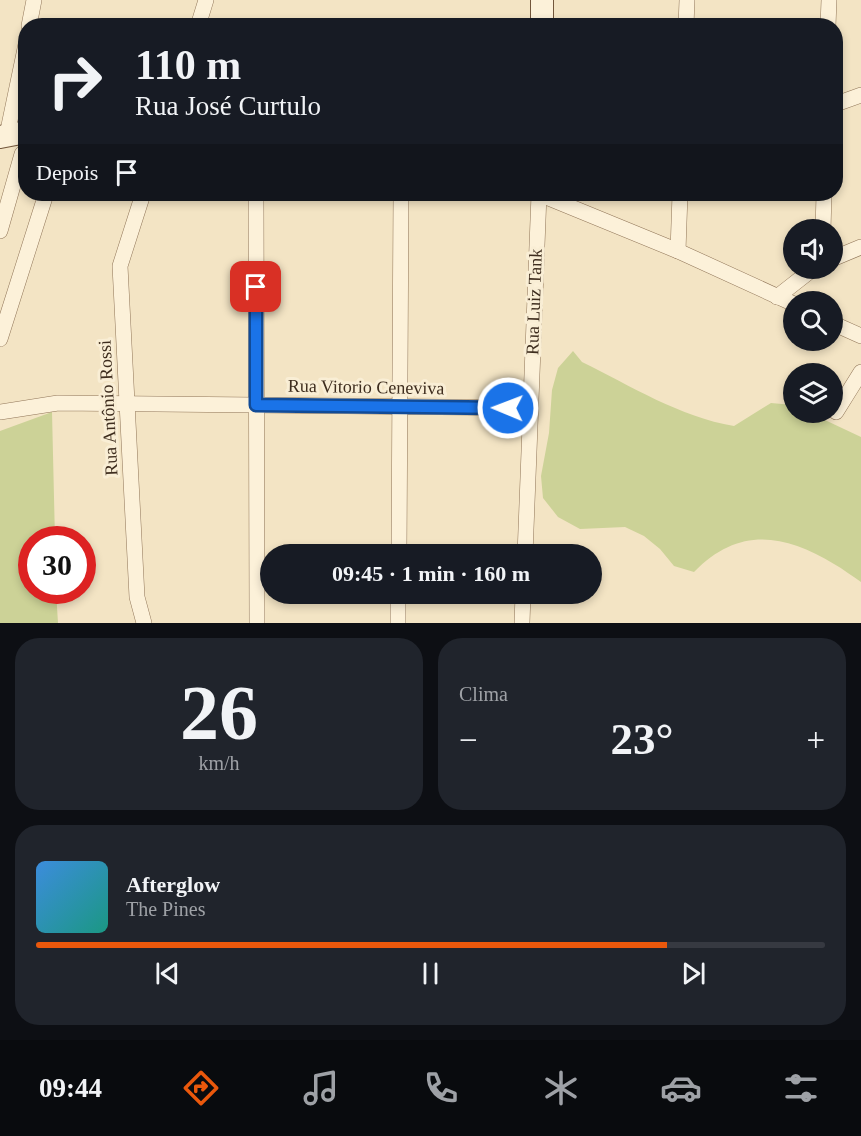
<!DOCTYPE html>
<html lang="pt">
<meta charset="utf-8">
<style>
body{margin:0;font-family:Georgia,serif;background:#20242c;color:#f1f3f6;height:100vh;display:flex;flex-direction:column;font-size:22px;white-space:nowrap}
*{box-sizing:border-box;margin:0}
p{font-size:20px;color:#9ea1a6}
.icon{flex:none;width:33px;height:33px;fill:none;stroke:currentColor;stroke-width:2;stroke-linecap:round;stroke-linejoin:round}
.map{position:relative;height:623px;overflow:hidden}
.side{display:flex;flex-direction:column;gap:15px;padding:15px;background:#0d0f14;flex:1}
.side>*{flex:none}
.hud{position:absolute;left:18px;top:18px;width:825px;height:183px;border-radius:24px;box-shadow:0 3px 9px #0003;background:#171b24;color:#f1f3f6;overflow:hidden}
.buttons{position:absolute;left:783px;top:219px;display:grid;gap:12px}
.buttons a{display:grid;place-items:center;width:60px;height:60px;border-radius:50%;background:#171b24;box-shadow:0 3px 9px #0003;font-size:30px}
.speed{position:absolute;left:18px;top:526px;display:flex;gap:12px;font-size:30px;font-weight:700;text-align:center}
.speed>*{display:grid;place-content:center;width:78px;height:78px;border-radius:50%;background:#171b24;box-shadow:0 3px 9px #0003;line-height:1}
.speed .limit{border:9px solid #d22;background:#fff;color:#111}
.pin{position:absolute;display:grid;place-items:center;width:51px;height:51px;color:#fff;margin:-26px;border-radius:12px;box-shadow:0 3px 9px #0006}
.me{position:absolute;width:66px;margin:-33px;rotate:271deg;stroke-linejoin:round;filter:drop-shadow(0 0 4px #0008)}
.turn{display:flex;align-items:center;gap:21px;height:126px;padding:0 18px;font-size:27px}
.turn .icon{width:78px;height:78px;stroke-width:2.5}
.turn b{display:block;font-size:42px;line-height:51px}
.then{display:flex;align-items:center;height:57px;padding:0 18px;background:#0003;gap:12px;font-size:22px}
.big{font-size:45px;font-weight:700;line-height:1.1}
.side .card{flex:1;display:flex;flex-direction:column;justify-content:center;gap:9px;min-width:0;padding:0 21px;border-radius:24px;background:#20242c}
.side .dial{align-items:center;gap:0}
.dial b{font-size:78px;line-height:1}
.song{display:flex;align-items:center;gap:18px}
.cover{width:72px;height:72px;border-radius:9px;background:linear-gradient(135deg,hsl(210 70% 55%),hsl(170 70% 35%))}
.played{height:6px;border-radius:3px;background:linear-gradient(90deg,#ea580c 80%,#363941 80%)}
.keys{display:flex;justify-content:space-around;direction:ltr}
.heat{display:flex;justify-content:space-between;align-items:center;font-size:33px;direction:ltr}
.side .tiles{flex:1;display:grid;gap:15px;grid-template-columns:1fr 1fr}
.card:last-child{grid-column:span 2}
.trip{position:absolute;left:260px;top:544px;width:342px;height:60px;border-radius:30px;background:#171b24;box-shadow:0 3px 9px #0003;font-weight:700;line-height:60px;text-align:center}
.tabs{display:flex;height:96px;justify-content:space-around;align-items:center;background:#090b0e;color:#9ea1a6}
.tabs .icon{width:42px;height:42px}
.tabs .on{color:#ea580c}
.tabs b{font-size:27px;color:#f1f3f6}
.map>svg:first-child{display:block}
.green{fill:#ccd297}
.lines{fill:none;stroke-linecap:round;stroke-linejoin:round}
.street-casing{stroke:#907558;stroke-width:16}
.secondary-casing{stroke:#72563b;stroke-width:24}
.street{stroke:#fcf1d9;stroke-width:15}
.secondary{stroke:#fcf1d9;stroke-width:22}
.route-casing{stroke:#114b97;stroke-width:15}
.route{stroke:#1a73e8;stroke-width:10}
.labels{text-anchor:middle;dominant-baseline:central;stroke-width:6;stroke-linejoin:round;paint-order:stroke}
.street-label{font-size:18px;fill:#3e2d1e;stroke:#f9eed5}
</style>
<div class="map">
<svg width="861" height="623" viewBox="0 0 861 623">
<rect width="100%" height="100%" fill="#f3e4c4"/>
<g class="green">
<path d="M573 351 582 362C631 386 680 417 734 426L771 403 793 405 794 412 810 413 861 437V582C852 576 843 569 834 564 783 533 738 527 694 572L674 566 660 549 644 536 625 527 580 529 558 517 543 498 541 476 549 433 552 390 558 368Z"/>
<path d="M52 412 55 540H32V591H56L58 623H0V431Z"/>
</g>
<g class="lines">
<g class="street-casing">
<g id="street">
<path d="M29 26 34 0"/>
<path d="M198 26 206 0"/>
<path d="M686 26 687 0"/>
<path d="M828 26 829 0"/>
<path d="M836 104 861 95"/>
<path d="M7 135 26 44"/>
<path d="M143 194 120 266 137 597 144 623"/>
<path d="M256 194 257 623"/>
<path d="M539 194 678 251 794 304"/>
<path d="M823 230 824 194"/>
<path d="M0 231 22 154 26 153"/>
<path d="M678 251 680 194"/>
<path d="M832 259 861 247"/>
<path d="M777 297 814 268"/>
<path d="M832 323 861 336"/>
<path d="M0 339 46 194"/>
<path d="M0 412 58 403 530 408"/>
<path d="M836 412 861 372"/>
<path d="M399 555 401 194"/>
<path d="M525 555 539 194"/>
<path d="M398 623V594"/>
<path d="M522 623 523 594"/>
</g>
</g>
<g class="secondary-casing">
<g id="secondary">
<path d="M542 26V0"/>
<path d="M0 137 26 132"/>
</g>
</g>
<use href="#street" class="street"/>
<use href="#secondary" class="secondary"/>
</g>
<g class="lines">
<g class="route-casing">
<path id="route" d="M256 287V405L508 408"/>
</g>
<use href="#route" class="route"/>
</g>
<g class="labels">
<g class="street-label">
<text transform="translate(534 302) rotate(-88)">Rua Luiz Tank</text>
<text transform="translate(366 387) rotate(1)">Rua Vitorio Ceneviva</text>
<text transform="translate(108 408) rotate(-93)">Rua Antônio Rossi</text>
</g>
</g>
</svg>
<div class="buttons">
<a><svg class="icon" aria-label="sound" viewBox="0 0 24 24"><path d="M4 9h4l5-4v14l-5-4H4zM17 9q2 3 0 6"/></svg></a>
<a><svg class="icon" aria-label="search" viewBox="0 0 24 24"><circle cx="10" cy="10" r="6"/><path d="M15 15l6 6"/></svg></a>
<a><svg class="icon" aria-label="layers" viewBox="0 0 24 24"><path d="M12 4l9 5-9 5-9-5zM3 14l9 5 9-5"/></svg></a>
</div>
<div class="speed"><div class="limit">30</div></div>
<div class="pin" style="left:256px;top:287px;background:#d93025"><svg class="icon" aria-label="arrive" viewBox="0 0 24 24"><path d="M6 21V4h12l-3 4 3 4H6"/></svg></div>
<svg class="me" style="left:508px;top:408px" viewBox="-20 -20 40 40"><circle r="17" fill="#1a73e8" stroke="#fff" stroke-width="3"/><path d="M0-11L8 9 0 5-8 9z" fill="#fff"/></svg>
<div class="trip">09:45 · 1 min · 160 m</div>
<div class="hud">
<div class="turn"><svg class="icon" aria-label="right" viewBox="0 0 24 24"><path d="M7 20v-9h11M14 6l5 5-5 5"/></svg><div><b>110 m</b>Rua José Curtulo</div></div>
<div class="then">Depois<svg class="icon" aria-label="arrive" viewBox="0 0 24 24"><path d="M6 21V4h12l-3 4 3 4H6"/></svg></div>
</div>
</div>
<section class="side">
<div class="tiles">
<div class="card dial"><b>26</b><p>km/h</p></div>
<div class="card"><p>Clima</p>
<div class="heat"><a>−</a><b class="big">23°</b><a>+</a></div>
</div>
<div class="card">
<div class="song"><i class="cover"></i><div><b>Afterglow</b><p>The Pines</p></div></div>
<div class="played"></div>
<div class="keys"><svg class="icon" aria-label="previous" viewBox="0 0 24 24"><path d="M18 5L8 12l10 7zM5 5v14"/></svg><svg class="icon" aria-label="pause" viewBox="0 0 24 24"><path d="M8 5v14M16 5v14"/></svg><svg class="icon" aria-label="next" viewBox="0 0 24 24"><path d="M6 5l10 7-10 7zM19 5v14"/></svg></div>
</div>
</div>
</section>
<nav class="tabs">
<b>09:44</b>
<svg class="icon on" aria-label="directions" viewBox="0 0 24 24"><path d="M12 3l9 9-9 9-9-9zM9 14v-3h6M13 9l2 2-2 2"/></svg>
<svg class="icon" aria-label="music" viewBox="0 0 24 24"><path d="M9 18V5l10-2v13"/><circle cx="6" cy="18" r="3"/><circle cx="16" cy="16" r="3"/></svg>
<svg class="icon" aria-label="phone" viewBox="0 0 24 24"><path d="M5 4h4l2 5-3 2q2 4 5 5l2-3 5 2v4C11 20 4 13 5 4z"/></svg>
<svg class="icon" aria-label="climate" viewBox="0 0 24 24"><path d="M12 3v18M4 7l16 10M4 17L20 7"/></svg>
<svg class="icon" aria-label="car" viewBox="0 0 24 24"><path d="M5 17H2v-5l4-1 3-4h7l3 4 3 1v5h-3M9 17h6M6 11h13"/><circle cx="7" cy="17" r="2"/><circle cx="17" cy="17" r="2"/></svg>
<svg class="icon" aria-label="filters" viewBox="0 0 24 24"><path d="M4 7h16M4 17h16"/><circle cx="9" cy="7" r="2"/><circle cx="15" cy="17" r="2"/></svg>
</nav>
